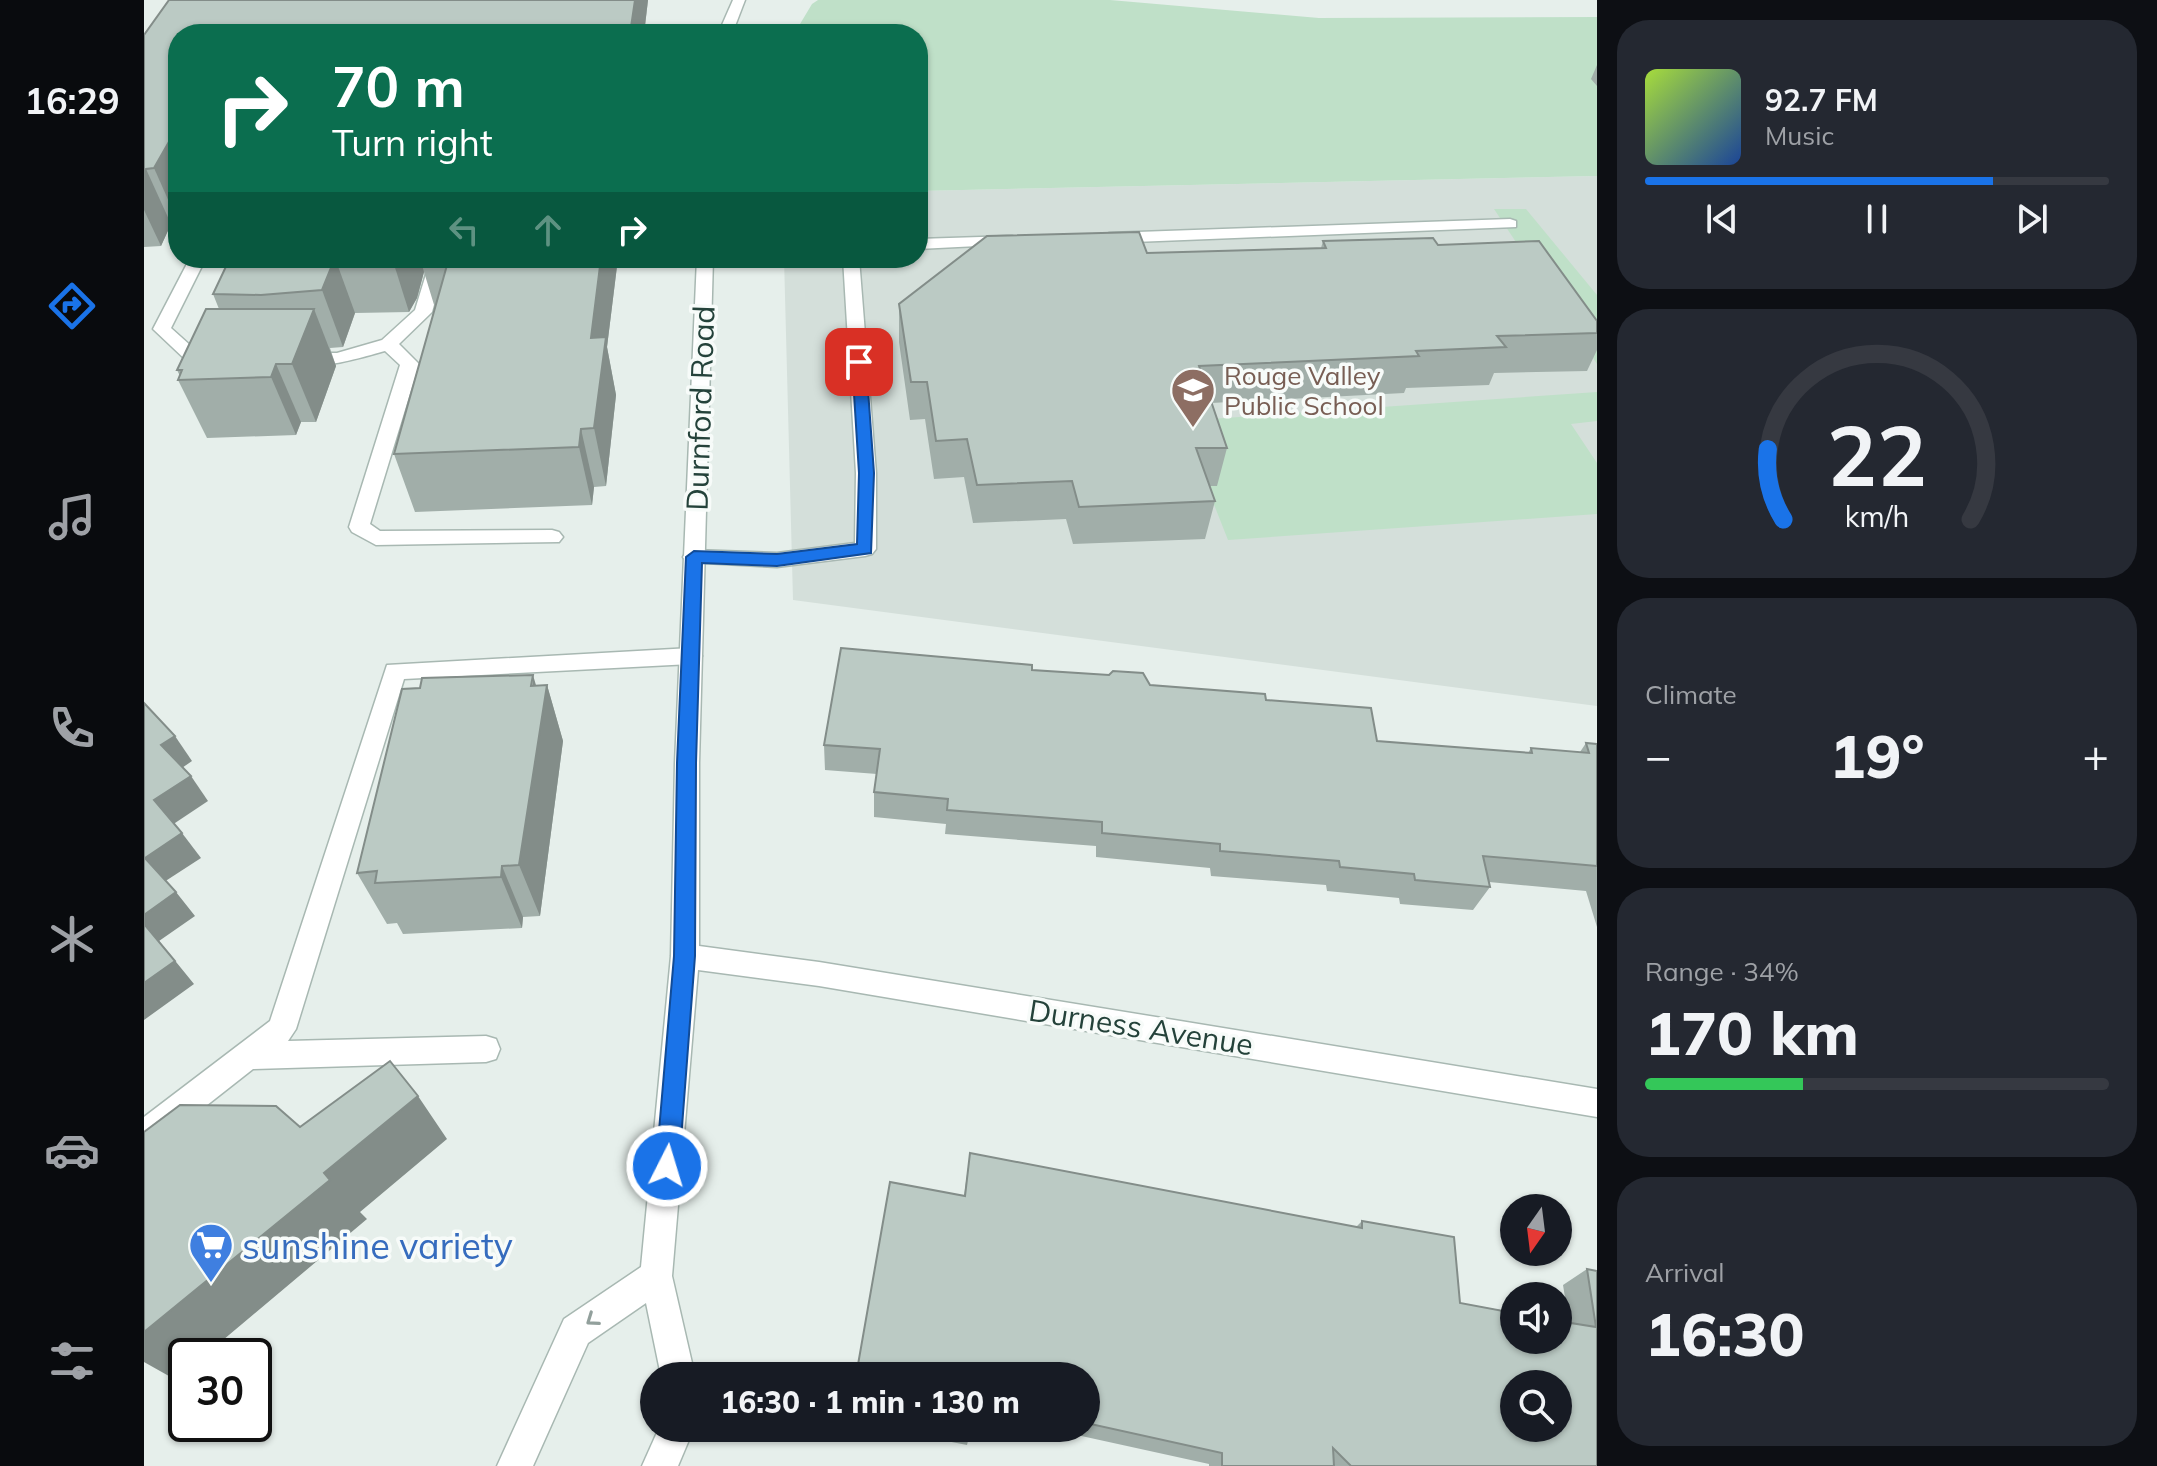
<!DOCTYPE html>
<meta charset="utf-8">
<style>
body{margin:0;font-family:Mulish,sans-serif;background:#242831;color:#f1f3f6;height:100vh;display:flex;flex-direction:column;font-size:30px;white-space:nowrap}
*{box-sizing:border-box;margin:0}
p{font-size:26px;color:#9ea1a6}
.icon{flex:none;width:44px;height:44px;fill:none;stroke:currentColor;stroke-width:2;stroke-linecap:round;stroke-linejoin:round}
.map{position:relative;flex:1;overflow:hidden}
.drawer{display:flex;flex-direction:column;gap:20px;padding:20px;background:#0d0f14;width:560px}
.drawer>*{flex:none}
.guide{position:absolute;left:24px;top:24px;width:760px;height:244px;border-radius:32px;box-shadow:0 2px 6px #0004;background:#0b6e4f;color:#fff;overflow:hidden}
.needle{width:52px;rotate:194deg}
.buttons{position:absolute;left:1356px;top:1194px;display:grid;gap:16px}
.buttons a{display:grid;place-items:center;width:72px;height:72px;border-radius:50%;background:#171b24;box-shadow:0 2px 6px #0004;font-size:40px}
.speed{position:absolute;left:24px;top:1338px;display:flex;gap:16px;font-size:40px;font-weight:700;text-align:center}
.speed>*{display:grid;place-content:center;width:104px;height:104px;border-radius:50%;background:#171b24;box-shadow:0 2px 6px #0004;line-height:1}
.speed .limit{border:4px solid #111;border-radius:12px;background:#fff;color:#111}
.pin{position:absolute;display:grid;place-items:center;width:68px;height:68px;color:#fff;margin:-34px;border-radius:16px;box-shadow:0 4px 12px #0006}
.me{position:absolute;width:88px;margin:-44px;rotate:5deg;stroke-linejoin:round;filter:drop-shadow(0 0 6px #0008)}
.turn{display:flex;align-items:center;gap:28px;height:168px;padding:0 32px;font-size:36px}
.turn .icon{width:104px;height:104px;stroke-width:2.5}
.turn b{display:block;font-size:56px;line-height:68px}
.lanes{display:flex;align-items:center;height:76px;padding:0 32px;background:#0003;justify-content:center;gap:40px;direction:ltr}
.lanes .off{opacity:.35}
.big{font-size:60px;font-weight:800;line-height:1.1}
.drawer .tile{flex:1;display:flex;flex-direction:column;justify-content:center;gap:12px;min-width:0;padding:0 28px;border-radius:32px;background:#242831}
.drawer .dial{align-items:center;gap:0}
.dial svg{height:208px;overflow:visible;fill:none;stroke:#363941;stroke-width:7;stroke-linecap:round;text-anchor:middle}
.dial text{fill:#f1f3f6;stroke:none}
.song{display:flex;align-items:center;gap:24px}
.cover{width:96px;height:96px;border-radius:12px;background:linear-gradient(135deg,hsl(80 70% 55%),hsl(220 70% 35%))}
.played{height:8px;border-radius:4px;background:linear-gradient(90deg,#1a73e8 75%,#363941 75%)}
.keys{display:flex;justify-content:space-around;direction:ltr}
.heat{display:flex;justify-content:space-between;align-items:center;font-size:44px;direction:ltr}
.charge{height:12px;border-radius:6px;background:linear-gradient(90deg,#34c759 34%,#363941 0)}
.trip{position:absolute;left:496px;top:1362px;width:460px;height:80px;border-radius:40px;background:#171b24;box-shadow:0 2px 6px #0004;font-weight:800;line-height:80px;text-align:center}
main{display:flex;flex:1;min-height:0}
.tab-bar{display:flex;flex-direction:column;width:144px;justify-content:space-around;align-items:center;background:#090b0e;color:#9ea1a6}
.tab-bar .icon{width:56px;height:56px}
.tab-bar .on{color:#1a73e8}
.tab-bar b{font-size:36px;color:#f1f3f6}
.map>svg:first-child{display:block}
.built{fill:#d4dfda}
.green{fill:#bfe0c8}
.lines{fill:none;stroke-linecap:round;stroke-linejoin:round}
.lane-casing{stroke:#a8b8b2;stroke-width:3}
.street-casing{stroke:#a8b8b2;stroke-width:3}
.lane{fill:#fff;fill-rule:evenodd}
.street{fill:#fff;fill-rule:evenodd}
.wall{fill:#a1aea9}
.shaded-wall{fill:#838d89}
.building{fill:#bbcac4;stroke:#838d89;stroke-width:2;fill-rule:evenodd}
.oneway{stroke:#92a09c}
.route{fill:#1a73e8;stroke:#114b97;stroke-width:2}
.labels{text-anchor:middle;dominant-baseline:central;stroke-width:7;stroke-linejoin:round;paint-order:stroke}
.far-education-label{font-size:26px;fill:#785e54;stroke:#f7fbf9;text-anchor:start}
.street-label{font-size:30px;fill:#24423a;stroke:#f7fbf9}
.near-shop-label{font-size:36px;fill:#366cbe;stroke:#f7fbf9;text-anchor:start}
</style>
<main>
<nav class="tab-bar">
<b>16:29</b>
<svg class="icon on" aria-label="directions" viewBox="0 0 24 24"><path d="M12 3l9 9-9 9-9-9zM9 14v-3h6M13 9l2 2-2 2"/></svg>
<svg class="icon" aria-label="music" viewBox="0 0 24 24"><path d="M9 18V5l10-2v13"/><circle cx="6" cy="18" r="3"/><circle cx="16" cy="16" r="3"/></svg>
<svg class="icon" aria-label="phone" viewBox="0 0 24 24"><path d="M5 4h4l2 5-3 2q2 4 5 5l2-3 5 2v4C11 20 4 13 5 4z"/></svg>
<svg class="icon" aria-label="climate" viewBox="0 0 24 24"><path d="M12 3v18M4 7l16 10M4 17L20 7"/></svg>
<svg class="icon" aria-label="car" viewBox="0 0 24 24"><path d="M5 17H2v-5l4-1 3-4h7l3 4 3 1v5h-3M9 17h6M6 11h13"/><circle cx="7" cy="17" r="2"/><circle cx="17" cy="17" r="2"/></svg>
<svg class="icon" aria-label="filters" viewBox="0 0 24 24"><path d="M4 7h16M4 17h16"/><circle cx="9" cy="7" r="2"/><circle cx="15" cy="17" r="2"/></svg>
</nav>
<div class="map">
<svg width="1453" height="1466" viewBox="0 0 1453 1466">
<rect width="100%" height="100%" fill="#e6efeb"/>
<path class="built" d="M1453 176V706L649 600 640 258H774V191Z"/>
<g class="green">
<path d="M674 0H966L1175 18 1453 17V176L774 191V34H650L668 4Z"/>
<path d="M1350 209H1382L1453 295V364Z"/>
<path d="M1453 392V421L1427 424 1453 463V514L1084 540 1037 421Z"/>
</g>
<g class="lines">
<g class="lane-casing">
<g id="lane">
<path d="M1366 219 1372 221V227L965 243 957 238 965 233Z"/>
<path d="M868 236 874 238 876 241 874 244 774 249V239Z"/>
<path d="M46 258H62L27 328 56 354 77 355 80 359 77 363H45L9 329Z"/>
<path d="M287 258H303L288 312 255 344 275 364 226 524 236 531 408 530 415 532 419 537 415 542 232 545 208 532 205 527 256 365 241 351C219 357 164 375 147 358L156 353H193L238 340 271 310Z"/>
<path d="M699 258H715L732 473V549L728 554 721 556 633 567 542 562 539 557 542 552 550 550 633 553 711 543 712 473Z"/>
<path d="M547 648 555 650 558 656 555 662 547 664 260 679 152 1029 144 1041 342 1036 352 1039 356 1049 352 1059 342 1062 109 1069 11 1146 0 1151V1117L126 1021 243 665Z"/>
</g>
</g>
<g class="street-casing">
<g id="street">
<path d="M589 0H601L588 34H574Z"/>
<path d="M553 258H569L555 763V946L675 962 1453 1089V1117L675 986 554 970 528 1276 551 1376H517L502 1303 444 1343 389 1466H353L420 1319 497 1267 527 956 531 763Z"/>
<path d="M515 1428H550L534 1466H498Z"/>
</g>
</g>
<use href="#lane" class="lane"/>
<use href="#street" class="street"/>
</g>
<g class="wall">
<path d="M25 0H504L500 34H34V224H27L17 246 0 247V35Z"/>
<path d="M1453 65V86L1447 79Z"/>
<path d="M1179 241 1294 245 1453 321V350L1443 371 1350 373 1345 385 1262 388 1260 393 1067 403 1083 448 1073 486H1065L1071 501 1061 539 929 544 922 519 829 523 820 477 790 479 781 419 766 420 755 342V304L1003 253 1177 248Z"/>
<path d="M86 258H474L463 347 472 395 462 486 450 487 448 505 271 512 250 454 291 308 280 272 273 298 265 312 211 313 199 347 186 348 192 366 172 422H157L152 435 63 438 34 380 36 376 33 370 75 309 69 294Z"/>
<path d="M888 670 1122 700 1233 741 1384 753 1387 748 1436 752 1442 743 1453 744V927L1442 891 1345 882 1346 887 1329 910 1256 904 1255 898 1183 891 1182 885 1067 876 1066 868 952 857V846L801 834 802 824 730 817V792L733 774 681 770 680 745Z"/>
<path d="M392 685H403L419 741 396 916 379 917 378 928 259 934 253 923 243 924 213 873Z"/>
<path d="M826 1153 1212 1227 1218 1221 1316 1303 1425 1322 1419 1285 1443 1269 1453 1271V1466H1065V1464L901 1428H942V1376L820 1196Z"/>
<path d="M756 1428H827L823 1445 756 1432Z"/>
</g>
<g class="shaded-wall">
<path d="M491 0H504L500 34H486Z"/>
<path d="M34 126V222L10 168Z"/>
<path d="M2 169 27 224 17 246 0 210V173Z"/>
<path d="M191 258 211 313 199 347 178 290Z"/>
<path d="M248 258H276L280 272 273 298 265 312Z"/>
<path d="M457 258H474L463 347 472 395 462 486 450 428 447 338Z"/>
<path d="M170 309 192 366 172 422 148 364Z"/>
<path d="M132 364 157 422 152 435 127 377Z"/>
<path d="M437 429 450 487 448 505 435 447Z"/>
<path d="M389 675 399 709 403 685 419 741 396 916 375 865Z"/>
<path d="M31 736 48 761 35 770 17 745Z"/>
<path d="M47 776 64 801 28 825 10 800Z"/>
<path d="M38 833 57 858 20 882 1 858Z"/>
<path d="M358 866 379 917 378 928 357 877Z"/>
<path d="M32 892 51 916 15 941 50 984 0 1020V915Z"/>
<path d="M274 1096 303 1139 216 1212 223 1219 60 1356H42V1371L32 1380 0 1362V1332L180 1173Z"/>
</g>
<g class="building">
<path d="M25 0H491L486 34H34V126L10 168 2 169 0 173V35Z"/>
<path d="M995 232 1003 253 1182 248 1179 241 1289 238 1294 245 1395 241 1453 321V333L1353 336 1362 347 1272 351 1275 356 1055 366 1083 448H1052L1071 501 935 507 928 481 833 485 823 439 792 441 783 382H767L755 304 843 236Z"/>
<path d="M86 258H191L178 290 117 295 69 294Z"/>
<path d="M305 258H457L447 338 462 337 450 428 437 429 435 447 250 454Z"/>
<path d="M62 309H170L148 364H132L127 377 34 380 38 370H33Z"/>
<path d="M697 648 888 665V670L965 675 969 671 999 673 1006 685 1121 694 1122 700 1227 708 1233 741 1388 753 1387 748 1445 753 1442 743 1453 744V866L1339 856 1346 887 1271 880 1270 874 1196 867 1195 861 1076 851V844L958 833V822L803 810 804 799 730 792 736 749 680 745Z"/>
<path d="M389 675 387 686 403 685 375 865 358 866 357 877 231 883 233 871 213 873 258 689 276 688 278 678Z"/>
<path d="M0 703 31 736 17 745 47 776 10 800 38 833 1 858 32 892 0 915Z"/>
<path d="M0 924 31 961 0 983Z"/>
<path d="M246 1061 274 1096 180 1173 186 1180 0 1332V1132L36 1105 132 1106 156 1127Z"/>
<path d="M826 1153 1218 1228V1221L1310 1237 1316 1303 1370 1313V1340H1414V1321L1452 1327 1443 1269 1453 1271V1466H1207L1189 1448 1190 1466H1078V1453L942 1423V1376H712L746 1182 821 1196ZM1370 1384H1414V1428H1370Z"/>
<path d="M798 1428H827V1434Z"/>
</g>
<defs><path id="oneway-chevron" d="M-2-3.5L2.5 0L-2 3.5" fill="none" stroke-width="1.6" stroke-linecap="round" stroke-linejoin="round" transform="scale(2)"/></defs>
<use class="oneway" href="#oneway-chevron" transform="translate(448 1320) rotate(145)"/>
<path class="route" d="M715 358 722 362 730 473 727 553 633 566 558 563 552 763 551 956 535 1166 531 1174 523 1177 515 1174 512 1166 530 956 533 763 542 557 550 551 633 554 713 544 715 473 708 362Z"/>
<defs>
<g id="school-pin" transform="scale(2.3)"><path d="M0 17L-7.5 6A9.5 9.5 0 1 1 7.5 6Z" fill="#8d6e63" stroke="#f7fbf9"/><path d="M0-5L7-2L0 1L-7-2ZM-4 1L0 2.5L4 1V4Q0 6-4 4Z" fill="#fff"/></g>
<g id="supermarket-pin" transform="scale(2.3)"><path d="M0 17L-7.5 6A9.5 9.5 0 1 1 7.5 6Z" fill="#3f7fe0" stroke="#f7fbf9"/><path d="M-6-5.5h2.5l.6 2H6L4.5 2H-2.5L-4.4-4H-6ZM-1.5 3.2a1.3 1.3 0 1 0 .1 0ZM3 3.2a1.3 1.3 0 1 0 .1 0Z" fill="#fff"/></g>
</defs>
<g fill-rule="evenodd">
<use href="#school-pin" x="1049" y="390"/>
<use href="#supermarket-pin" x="67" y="1245"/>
</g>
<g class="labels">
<g class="far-education-label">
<text x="1080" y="375">Rouge Valley<tspan x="1080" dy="30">Public School</tspan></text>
</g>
<g class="street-label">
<text transform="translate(556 408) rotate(-88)">Durnford Road</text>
<text transform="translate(997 1027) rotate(9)">Durness Avenue</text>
</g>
<g class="near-shop-label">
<text x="98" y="1245">sunshine variety</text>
</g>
</g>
</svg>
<div class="buttons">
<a><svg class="needle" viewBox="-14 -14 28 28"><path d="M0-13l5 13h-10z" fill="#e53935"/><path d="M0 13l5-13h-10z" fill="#9ea1a6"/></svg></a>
<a><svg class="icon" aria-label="sound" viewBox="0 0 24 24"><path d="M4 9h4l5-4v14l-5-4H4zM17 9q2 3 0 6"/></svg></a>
<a><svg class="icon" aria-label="search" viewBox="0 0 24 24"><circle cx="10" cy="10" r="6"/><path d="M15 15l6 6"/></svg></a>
</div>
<div class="speed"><div class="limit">30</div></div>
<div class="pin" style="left:715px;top:362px;background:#d93025"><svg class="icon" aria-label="arrive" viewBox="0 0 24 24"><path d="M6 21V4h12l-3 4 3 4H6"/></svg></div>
<svg class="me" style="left:523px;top:1166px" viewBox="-20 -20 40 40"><circle r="17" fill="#1a73e8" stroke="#fff" stroke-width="3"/><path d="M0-11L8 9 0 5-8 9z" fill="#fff"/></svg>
<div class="trip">16:30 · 1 min · 130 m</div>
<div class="guide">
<div class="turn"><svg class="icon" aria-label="right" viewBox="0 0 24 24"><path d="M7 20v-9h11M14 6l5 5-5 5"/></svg><div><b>70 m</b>Turn right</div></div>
<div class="lanes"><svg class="icon off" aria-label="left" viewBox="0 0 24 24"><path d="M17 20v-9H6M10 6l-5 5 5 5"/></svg><svg class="icon off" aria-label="ahead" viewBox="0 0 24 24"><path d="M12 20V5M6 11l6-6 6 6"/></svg><svg class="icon" aria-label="right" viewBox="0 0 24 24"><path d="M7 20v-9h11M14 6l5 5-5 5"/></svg></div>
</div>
</div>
<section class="drawer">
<div class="tile">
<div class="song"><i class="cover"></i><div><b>92.7 FM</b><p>Music</p></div></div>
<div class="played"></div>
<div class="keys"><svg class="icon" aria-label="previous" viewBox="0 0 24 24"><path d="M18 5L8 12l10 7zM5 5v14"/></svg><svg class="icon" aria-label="pause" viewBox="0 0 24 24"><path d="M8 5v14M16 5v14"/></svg><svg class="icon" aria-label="next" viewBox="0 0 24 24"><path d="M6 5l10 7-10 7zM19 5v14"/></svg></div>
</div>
<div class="tile dial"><svg viewBox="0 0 100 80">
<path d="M14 69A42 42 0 1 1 86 69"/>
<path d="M14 69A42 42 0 0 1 8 42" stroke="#1a73e8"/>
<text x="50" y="56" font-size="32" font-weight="700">22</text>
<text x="50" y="72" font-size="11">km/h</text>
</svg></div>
<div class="tile"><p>Climate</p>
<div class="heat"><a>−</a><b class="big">19°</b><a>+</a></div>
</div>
<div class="tile"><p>Range · 34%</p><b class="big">170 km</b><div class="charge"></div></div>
<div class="tile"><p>Arrival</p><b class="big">16:30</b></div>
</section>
</main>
